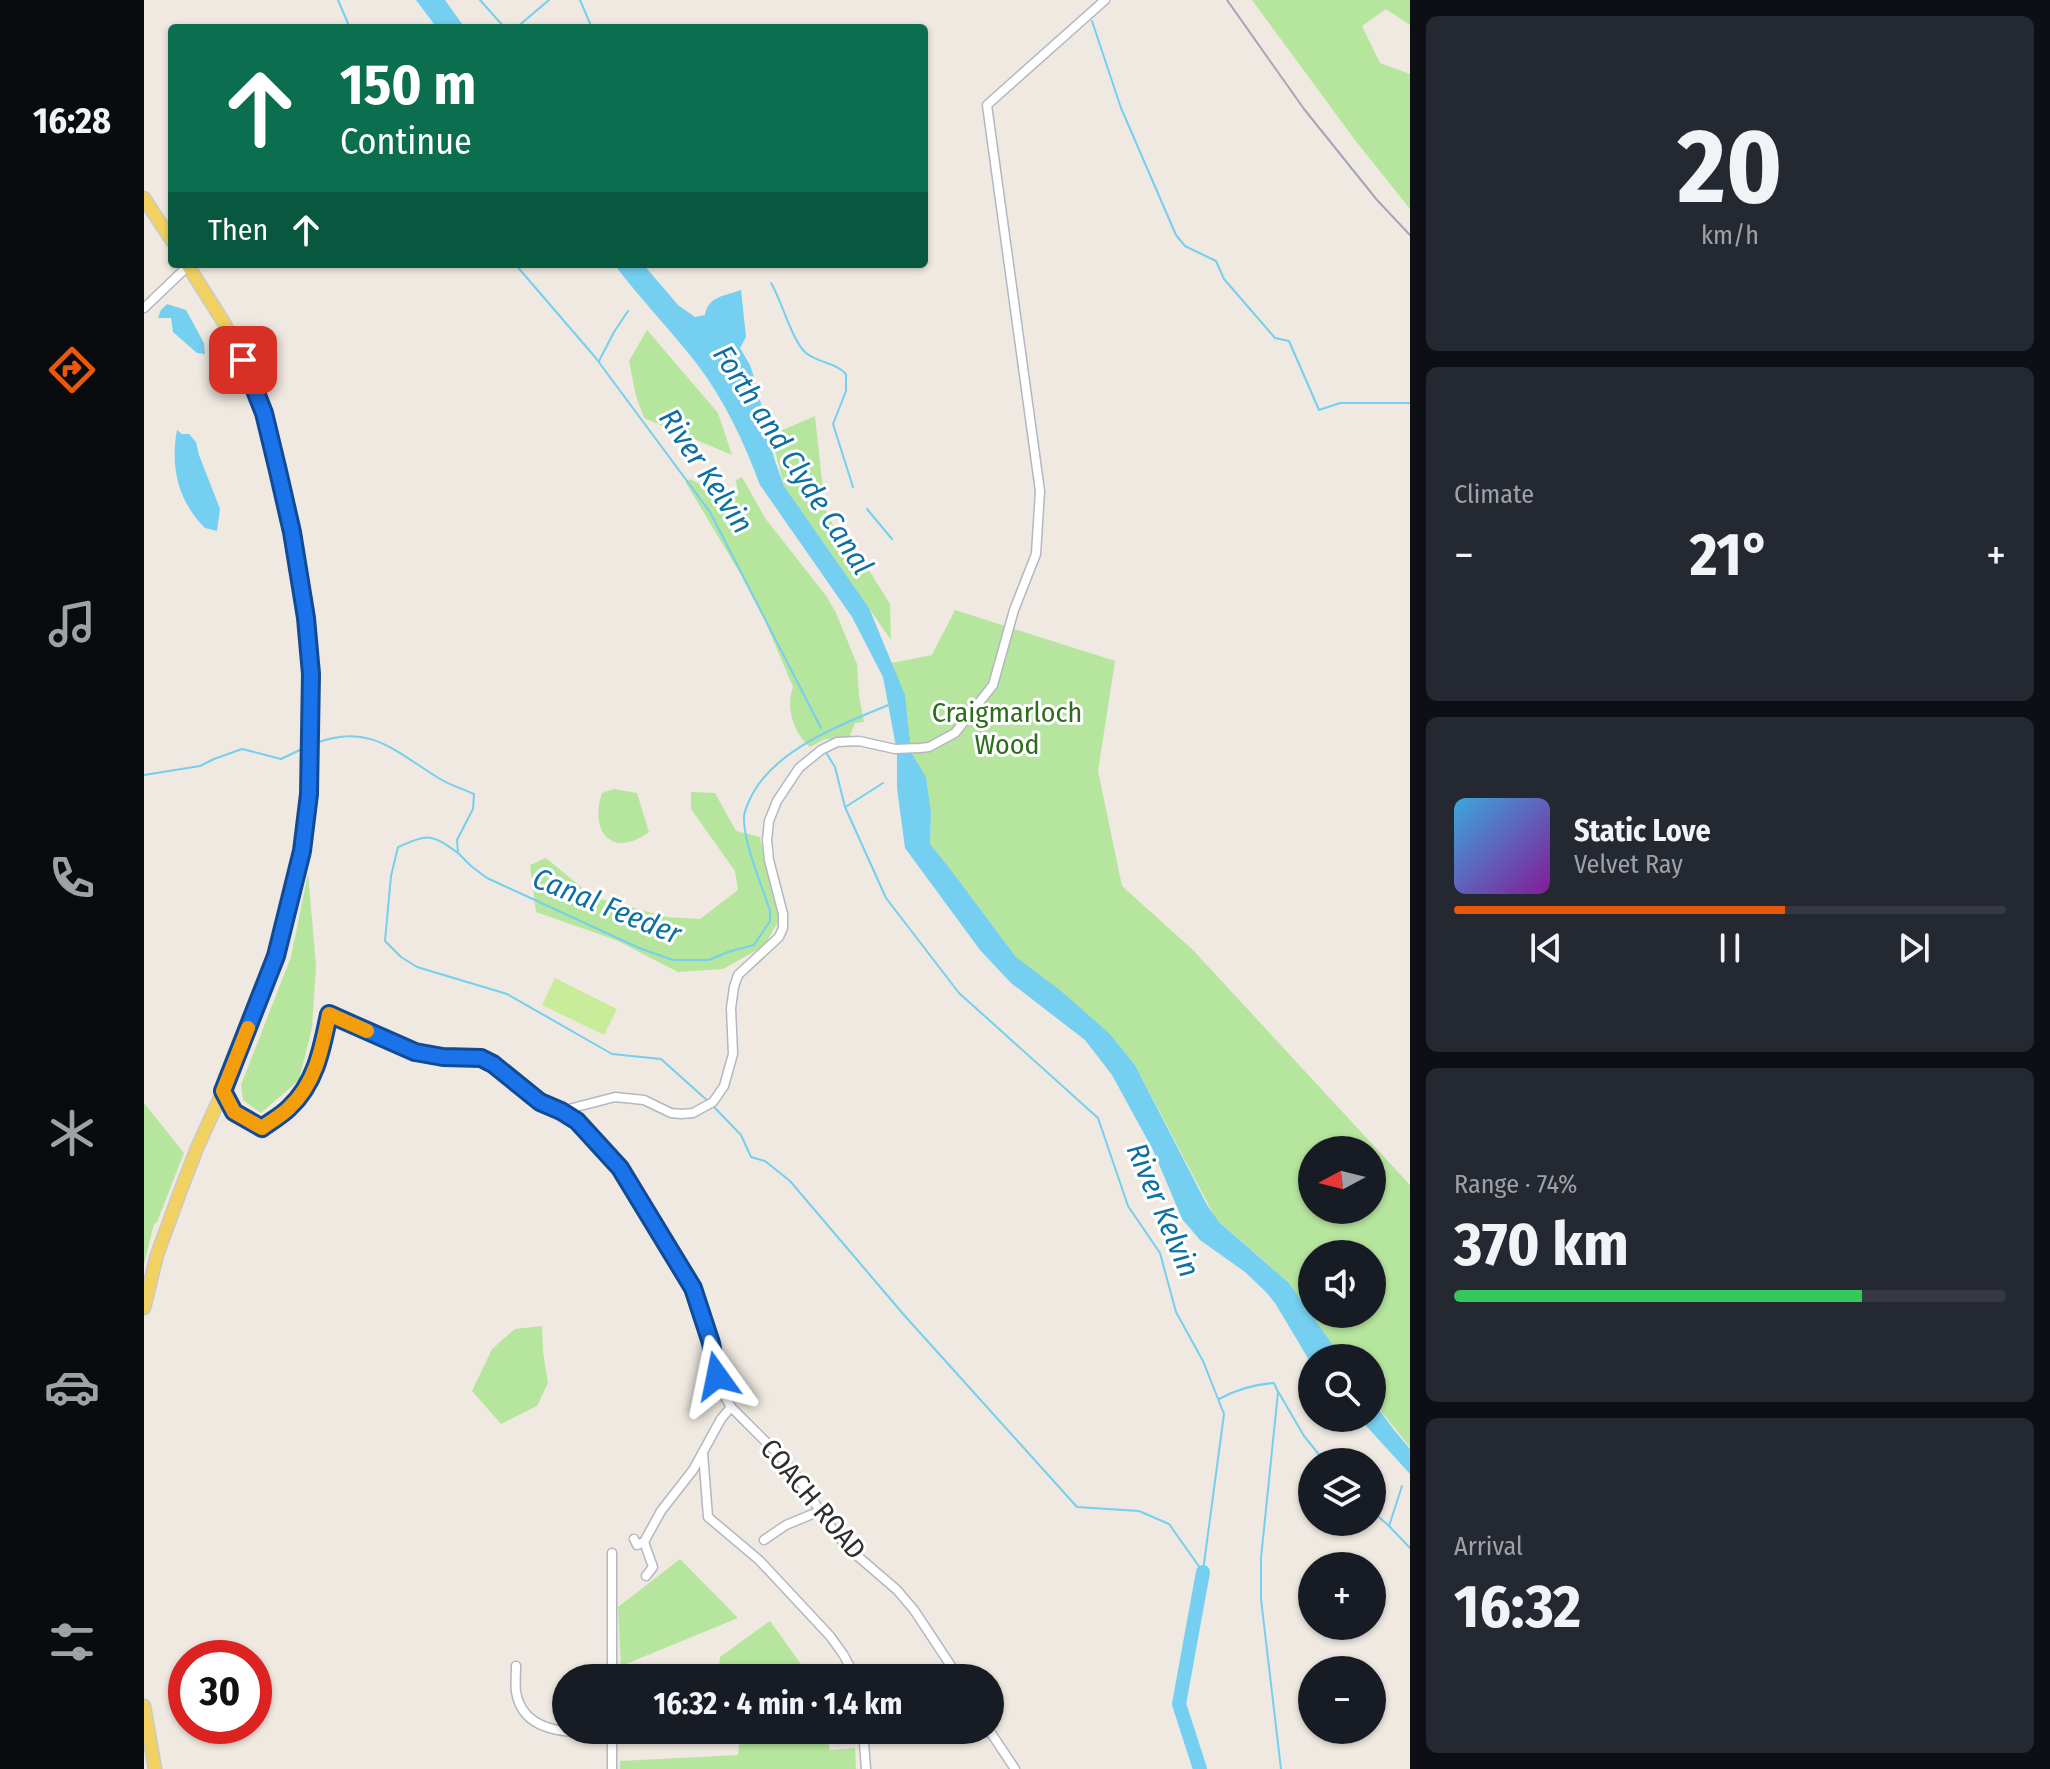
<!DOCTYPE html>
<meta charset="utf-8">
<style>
body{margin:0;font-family:"Fira Sans Condensed",sans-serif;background:#242831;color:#f1f3f6;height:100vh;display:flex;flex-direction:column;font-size:30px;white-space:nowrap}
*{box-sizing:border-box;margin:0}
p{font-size:26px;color:#9ea1a6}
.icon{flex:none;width:44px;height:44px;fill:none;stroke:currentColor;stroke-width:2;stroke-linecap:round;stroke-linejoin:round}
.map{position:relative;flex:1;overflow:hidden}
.panel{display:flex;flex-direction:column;gap:16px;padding:16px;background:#0d0f14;width:640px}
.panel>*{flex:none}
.hud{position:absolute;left:24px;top:24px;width:760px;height:244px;border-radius:8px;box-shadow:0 2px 6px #0004;background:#0b6e4f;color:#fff;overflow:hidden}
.needle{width:52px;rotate:263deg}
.fabs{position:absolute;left:1154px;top:1136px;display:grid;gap:16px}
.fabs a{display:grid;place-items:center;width:88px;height:88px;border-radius:50%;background:#171b24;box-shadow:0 2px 6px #0004;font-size:40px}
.speed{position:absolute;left:24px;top:1640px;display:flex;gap:16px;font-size:40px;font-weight:700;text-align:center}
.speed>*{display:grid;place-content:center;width:104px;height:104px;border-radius:50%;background:#171b24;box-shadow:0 2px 6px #0004;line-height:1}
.speed .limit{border:12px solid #d22;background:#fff;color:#111}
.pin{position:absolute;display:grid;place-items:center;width:68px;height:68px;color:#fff;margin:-34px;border-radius:16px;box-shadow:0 4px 12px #0006}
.me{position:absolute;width:88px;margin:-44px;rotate:348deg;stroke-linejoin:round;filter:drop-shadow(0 0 6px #0008)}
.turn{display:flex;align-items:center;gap:28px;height:168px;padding:0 40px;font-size:36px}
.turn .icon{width:104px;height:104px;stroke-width:2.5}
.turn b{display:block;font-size:56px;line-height:68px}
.then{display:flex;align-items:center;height:76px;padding:0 40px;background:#0003;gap:16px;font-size:30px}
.big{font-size:60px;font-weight:700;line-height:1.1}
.panel .card{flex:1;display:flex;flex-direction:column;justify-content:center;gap:12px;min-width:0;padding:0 28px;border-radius:12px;background:#242831}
.panel .dial{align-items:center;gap:0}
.dial b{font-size:104px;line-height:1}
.song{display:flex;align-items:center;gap:24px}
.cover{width:96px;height:96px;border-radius:12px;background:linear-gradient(135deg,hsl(200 70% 55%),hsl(290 70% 35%))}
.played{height:8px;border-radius:4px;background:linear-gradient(90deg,#ea580c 60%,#363941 60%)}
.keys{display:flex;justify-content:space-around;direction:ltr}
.heat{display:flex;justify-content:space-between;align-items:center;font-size:44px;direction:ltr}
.charge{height:12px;border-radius:6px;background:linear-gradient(90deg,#34c759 74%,#363941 0)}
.trip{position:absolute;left:408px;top:1664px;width:452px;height:80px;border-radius:40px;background:#171b24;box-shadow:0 2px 6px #0004;font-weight:700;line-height:80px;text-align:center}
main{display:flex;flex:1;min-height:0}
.dock{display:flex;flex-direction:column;width:144px;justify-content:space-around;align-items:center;background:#090b0e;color:#9ea1a6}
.dock .icon{width:56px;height:56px}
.dock .current{color:#ea580c}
.dock b{font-size:36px;color:#f1f3f6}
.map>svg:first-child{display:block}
.green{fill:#b6e59e;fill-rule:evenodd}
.pitch{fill:#c9ec9a}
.water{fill:#75cff0}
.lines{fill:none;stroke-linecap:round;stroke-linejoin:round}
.stream{stroke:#75cff0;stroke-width:2}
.river{stroke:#75cff0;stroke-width:14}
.minor-casing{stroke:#b4b7c1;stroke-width:11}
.primary-casing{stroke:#c9c9c9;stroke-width:15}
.minor{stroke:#fff;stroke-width:8}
.primary{stroke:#f2d163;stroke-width:12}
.rail{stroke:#a3a6b8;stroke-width:2}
.route-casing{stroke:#114b97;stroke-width:20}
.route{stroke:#1a73e8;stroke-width:14}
.slow{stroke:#f59e0b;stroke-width:14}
.labels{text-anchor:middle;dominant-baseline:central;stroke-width:6;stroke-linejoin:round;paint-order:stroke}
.park-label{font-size:28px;fill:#2c6e1b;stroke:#fff}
.street-label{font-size:28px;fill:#2e2e2e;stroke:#fff}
.water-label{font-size:30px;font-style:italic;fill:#0d6fa3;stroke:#fff}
</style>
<main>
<nav class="dock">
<b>16:28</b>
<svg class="icon current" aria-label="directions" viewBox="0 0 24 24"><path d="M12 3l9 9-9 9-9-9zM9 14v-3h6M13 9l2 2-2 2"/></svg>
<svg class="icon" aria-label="music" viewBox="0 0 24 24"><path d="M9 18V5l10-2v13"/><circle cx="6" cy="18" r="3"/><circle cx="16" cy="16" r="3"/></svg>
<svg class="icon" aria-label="phone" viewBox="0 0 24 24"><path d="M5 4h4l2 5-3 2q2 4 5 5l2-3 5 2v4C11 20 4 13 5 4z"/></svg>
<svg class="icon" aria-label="climate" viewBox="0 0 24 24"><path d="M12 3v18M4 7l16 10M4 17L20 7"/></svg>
<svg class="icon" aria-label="car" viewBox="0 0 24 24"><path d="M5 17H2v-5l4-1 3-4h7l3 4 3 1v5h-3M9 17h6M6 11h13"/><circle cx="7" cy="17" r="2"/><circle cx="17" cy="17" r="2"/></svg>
<svg class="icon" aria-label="filters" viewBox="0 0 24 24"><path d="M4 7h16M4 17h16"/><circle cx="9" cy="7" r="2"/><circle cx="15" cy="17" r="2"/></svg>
</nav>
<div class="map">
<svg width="1266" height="1769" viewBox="0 0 1266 1769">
<rect width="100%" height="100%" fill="#efe9e1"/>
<g class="green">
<path d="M1108 0H1266V25L1242 9 1218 26 1236 63 1266 74V209L1211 140Z"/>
<path d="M503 330 574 413 588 455 500 418 492 396 485 361Z"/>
<path d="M671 416 681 509 708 564 723 567 746 604 747 640 640 486 627 435Z"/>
<path d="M598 477 621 518 683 597 692 613 713 664 715 696 720 722 711 723 705 738 681 739 666 747C650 734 641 707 649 687L621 621 596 573 542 483 546 479 587 500 594 495 592 480Z"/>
<path d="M811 610 971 661 954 771 978 886 1049 950 1266 1185V1447L1228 1400V1358H1198L1145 1283 1072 1219 991 1065 966 1034 872 957 804 866 786 844 787 812 782 778 767 752 748 663 788 655ZM1168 1150H1228V1210H1168ZM1168 1254H1228V1314H1168Z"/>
<path d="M470 789 493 793 505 832C468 859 445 832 458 793Z"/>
<path d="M547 792 571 793 592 831 616 837 622 868 633 908 634 922 620 946 579 969 534 972 472 940 392 912 386 865 402 858 449 897 523 917 556 919 594 890 591 871 547 809Z"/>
<path d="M164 873 172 966 168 1028 155 1080 117 1113 99 1100 97 1085 147 957Z"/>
<path d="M0 1103 40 1153 13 1222 10 1224 0 1264Z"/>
<path d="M398 1326 399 1352 404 1383 393 1406 357 1424 328 1391 348 1349 371 1329Z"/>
<path d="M536 1559 594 1618 477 1666 474 1607Z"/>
<path d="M626 1621 667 1678H574L576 1657Z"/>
<path d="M593 1730H681L686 1750 711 1748 712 1769H476V1761L594 1755 596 1733Z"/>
</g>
<path class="pitch" d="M411 978 473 1009 460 1035 398 1005Z"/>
<g class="water">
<path d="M272 0H301L321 28H293Z"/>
<path d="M470 264H499L534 305 551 317 561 315C564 296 581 296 597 290L602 337 596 348 606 365 612 383 630 458 640 486 725 608 761 695 767 752 782 777 787 812 786 844 804 866 872 957 917 991 966 1034 991 1065 1063 1205 1075 1222 1145 1283 1198 1358H1168V1365L1131 1303 1122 1292 1101 1272 1056 1240 1038 1219 1009 1150 968 1075 941 1040 867 983 836 950 761 848 753 788V752L739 677 708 617 616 485C600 442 581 401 553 364 527 330 496 299 470 264Z"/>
<path d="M23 304 42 310 60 343 61 354 53 353 29 332 27 318H14L17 310Z"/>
<path d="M33 430 38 434H45L52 442 55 455 76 509 73 531 61 528C34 501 26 467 33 430Z"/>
<path d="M1228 1400 1250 1430 1266 1449V1474L1215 1418H1228Z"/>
</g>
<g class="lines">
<g class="stream">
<path d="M194 0 206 28"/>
<path d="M336 0 361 28"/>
<path d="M436 0 448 28"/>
<path d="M948 21 977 108 1032 235 1041 246 1072 261 1080 279 1131 338 1145 341 1175 410 1196 403H1266"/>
<path d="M372 28 405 0"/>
<path d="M371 264 451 357 566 512 677 728"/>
<path d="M627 283C638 301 648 341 662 353 674 363 691 362 702 374V391L689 424 709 487"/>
<path d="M455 361 470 332 484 311"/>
<path d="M723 509 748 539"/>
<path d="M172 743C226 722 253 753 296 779 306 785 319 789 330 794L329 809 313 840 314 853C286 833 285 834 254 847L247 876 241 941 257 957 273 967 363 994 468 1054 517 1059 565 1102"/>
<path d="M683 754 691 767 701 807 742 898 815 993 954 1118 984 1206 1016 1253 1032 1312 1059 1361 1080 1414 1059 1571"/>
<path d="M0 775 56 766 70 759 98 749 137 759 162 747"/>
<path d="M703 806 739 783"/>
<path d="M315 854 327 866 343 878 495 948 529 960H565L584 952 610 945 626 921V911C618 885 599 843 600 816 601 808 605 801 609 793 634 748 700 723 747 704"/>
<path d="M569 1106 597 1135 607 1157 621 1161 646 1181 760 1315 933 1507 995 1511 1025 1524 1059 1572"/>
<path d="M1135 1393 1160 1436 1181 1462"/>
<path d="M1075 1399C1092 1390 1111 1384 1130 1383L1134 1392 1117 1558V1599L1137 1769"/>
<path d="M1258 1486 1245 1526 1266 1548"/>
<path d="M1228 1511 1244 1525"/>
</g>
<path class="river" d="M1056 1769 1035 1704 1059 1572"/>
<g class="minor-casing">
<g id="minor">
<path d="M0 308 44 266"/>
<path d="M79 1091 90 1112 118 1128C127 1121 137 1116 145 1108 172 1083 178 1048 185 1014L271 1052 299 1057 337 1058 349 1064 396 1102 417 1111 471 1097 500 1100 527 1113 537 1114 549 1113 569 1102 580 1086 589 1054 587 1008 590 987 594 975 635 937 639 928V914L625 860 623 840 625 821 633 801 655 768 677 750 693 742 715 741 751 749 776 748 785 747 811 733 849 685 870 610 892 554 896 491 843 105 961 0"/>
<path d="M417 1111C440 1126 459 1146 476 1168L549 1288 567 1343 573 1376 581 1397 587 1407 635 1455 652 1475 687 1527 703 1547 753 1590 770 1610 815 1678"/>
<path d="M559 1453 564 1517 615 1560 686 1636 699 1654 712 1678"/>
<path d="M490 1539 493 1545 500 1542"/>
<path d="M620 1540 642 1525 676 1511"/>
<path d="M500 1542 517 1511 549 1470 577 1419 587 1407"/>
<path d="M500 1542 509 1567 502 1576"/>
<path d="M468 1553V1678"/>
<path d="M372 1666C372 1675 371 1684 372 1692 380 1738 433 1731 468 1734"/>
<path d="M468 1730V1769"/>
<path d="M719 1730 722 1769"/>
<path d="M845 1730 871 1769"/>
</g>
</g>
<g class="primary-casing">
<g id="primary">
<path d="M0 198 28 241"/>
<path d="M0 1308 13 1255 36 1192 53 1148 79 1091 132 956 158 851 165 794 167 674 162 618 148 532 134 471 120 413 107 377 80 323 43 264"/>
<path d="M0 1706 11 1769"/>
</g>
</g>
<use href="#minor" class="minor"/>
<use href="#primary" class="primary"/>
<path class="rail" d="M1083 0 1160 109 1233 200 1266 235"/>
</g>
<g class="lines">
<g class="route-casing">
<path id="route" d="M99 360 120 413 134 471 148 532 162 618 167 674 165 794 158 851 132 956 79 1091 90 1112 118 1128C127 1121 137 1116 145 1108 172 1083 178 1048 185 1014L271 1052 299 1057 337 1058 349 1064 396 1102 417 1111 433 1121 476 1168 549 1288 567 1343 573 1376"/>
</g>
<use href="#route" class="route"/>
<path class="slow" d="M104 1028 79 1091 90 1112 118 1128C127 1121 137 1116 145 1108 172 1083 178 1048 185 1014L223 1031"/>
</g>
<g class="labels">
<g class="park-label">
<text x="863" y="712">Craigmarloch<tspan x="863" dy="32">Wood</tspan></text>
</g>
<g class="street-label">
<text transform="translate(669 1499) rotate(50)">COACH ROAD</text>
</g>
<g class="water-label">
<text transform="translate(649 460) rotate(57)">Forth and Clyde Canal</text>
<text transform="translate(562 471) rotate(56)">River Kelvin</text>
<text transform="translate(463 906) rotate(22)">Canal Feeder</text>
<text transform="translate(1019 1210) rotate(67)">River Kelvin</text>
</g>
</g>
</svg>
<div class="fabs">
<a><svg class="needle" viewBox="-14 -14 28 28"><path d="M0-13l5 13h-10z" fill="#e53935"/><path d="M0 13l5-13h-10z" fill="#9ea1a6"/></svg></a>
<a><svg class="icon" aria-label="sound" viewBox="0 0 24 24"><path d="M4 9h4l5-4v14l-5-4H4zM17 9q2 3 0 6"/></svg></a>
<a><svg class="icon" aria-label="search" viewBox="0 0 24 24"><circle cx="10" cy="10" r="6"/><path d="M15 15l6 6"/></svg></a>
<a><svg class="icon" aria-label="layers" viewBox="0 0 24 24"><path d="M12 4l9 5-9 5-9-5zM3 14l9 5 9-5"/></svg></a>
<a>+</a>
<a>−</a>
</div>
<div class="speed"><div class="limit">30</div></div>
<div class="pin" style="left:99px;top:360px;background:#d93025"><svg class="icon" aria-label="arrive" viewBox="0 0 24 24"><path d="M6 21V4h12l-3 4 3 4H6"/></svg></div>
<svg class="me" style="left:573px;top:1376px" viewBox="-20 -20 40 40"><path d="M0-17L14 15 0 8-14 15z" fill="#1a73e8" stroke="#fff" stroke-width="4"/></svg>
<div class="trip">16:32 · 4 min · 1.4 km</div>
<div class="hud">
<div class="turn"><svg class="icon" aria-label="ahead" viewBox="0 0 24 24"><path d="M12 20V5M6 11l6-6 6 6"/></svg><div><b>150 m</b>Continue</div></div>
<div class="then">Then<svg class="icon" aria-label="ahead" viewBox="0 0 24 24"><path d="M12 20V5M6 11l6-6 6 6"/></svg></div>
</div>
</div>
<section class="panel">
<div class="card dial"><b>20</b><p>km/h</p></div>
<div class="card"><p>Climate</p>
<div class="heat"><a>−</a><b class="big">21°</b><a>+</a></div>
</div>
<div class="card">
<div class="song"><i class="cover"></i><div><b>Static Love</b><p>Velvet Ray</p></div></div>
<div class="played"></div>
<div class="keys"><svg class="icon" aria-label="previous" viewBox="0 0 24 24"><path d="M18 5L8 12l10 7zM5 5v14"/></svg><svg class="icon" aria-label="pause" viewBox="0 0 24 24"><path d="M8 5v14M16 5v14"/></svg><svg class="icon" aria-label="next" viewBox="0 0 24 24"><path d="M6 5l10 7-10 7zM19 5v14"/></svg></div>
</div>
<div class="card"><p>Range · 74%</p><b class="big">370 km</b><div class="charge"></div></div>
<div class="card"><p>Arrival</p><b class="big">16:32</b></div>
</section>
</main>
